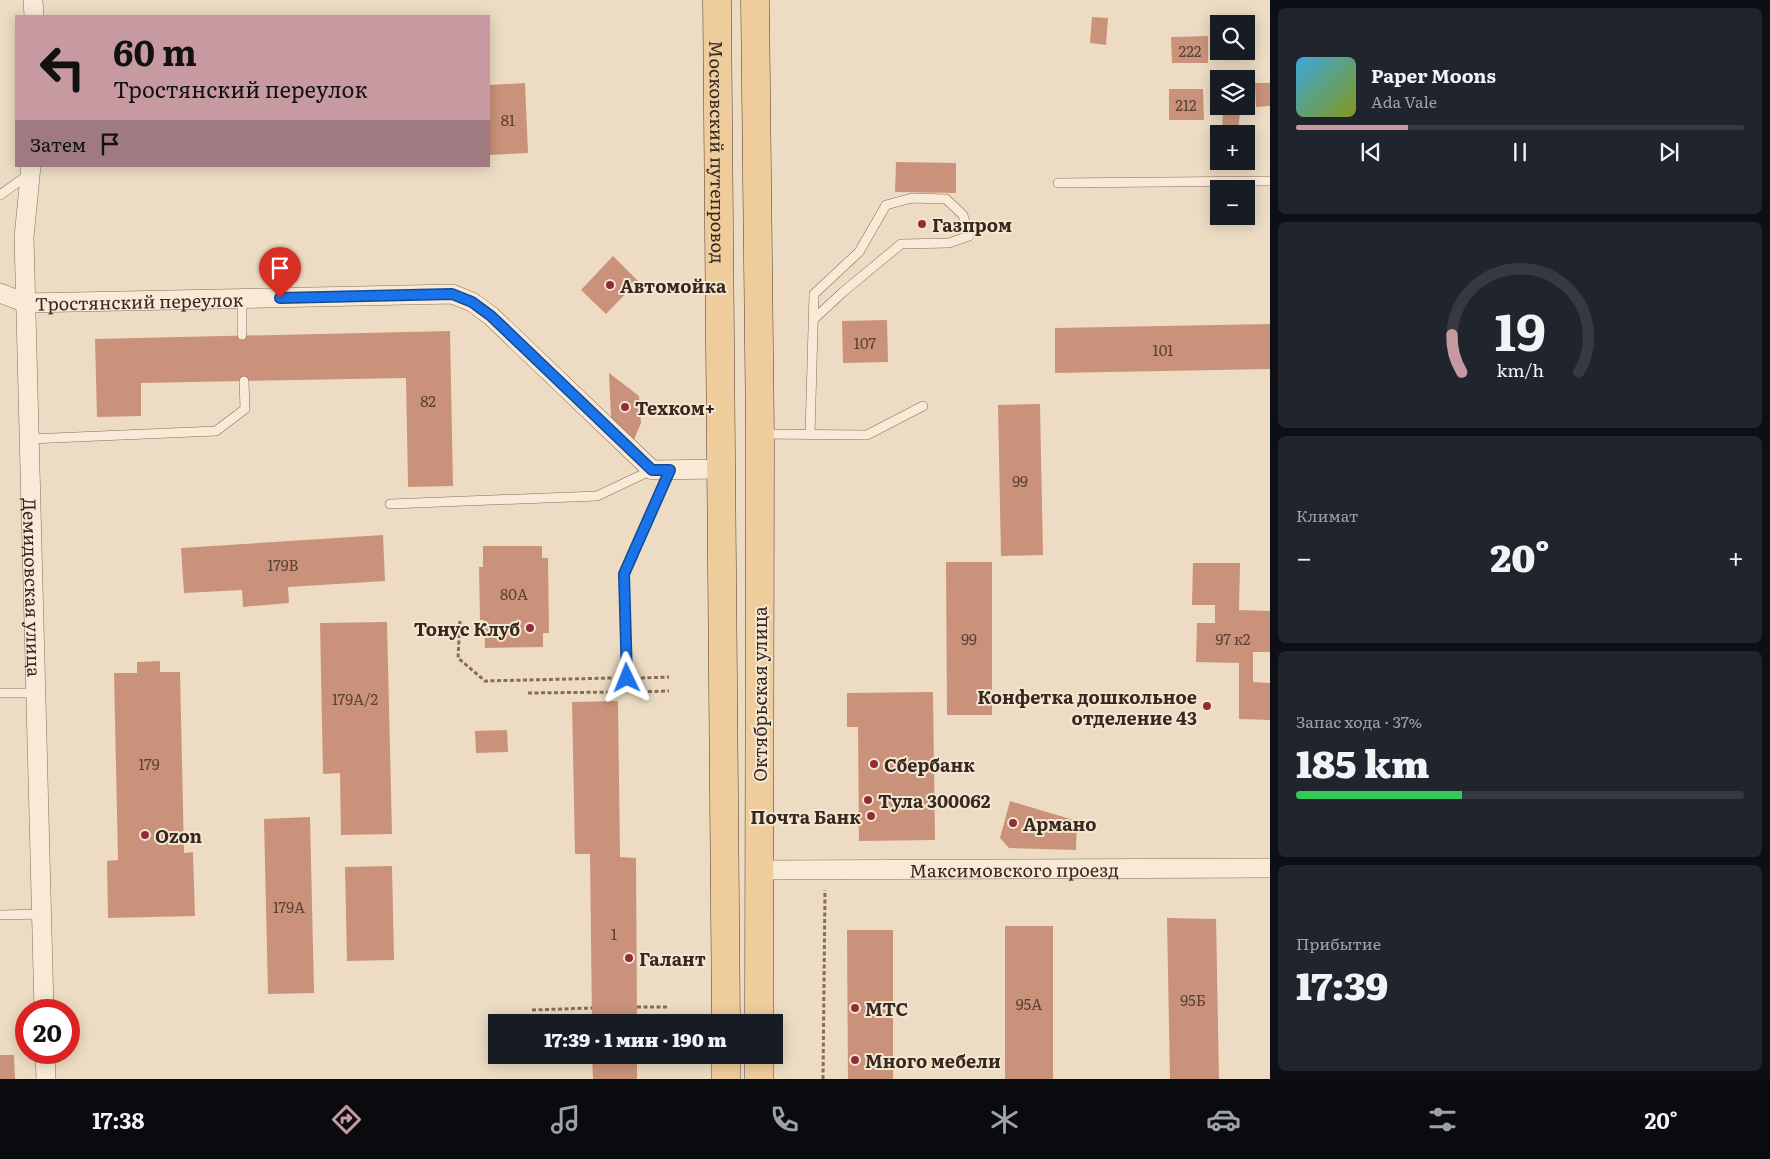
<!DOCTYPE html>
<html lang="ru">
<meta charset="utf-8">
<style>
body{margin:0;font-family:Literata,serif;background:#20242c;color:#f1f3f6;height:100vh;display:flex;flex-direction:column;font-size:19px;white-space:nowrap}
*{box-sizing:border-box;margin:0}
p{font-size:16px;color:#9ea1a6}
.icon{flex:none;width:28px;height:28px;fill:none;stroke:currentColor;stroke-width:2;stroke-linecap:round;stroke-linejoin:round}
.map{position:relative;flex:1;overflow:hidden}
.sheet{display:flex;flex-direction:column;gap:8px;padding:8px;background:#0d0f14;width:500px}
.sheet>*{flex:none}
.top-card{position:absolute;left:15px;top:15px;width:475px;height:152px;border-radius:0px;box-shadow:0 2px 12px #0003;background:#c799a0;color:#111;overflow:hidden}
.controls{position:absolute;left:1210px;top:15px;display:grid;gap:10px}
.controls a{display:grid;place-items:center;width:45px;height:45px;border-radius:0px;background:#171b24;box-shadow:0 2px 12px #0003;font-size:25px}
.speed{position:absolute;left:15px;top:999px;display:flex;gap:10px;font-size:25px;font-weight:700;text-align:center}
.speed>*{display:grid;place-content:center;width:65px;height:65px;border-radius:50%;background:#171b24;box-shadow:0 2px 12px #0003;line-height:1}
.speed .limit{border:8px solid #d22;background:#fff;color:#111}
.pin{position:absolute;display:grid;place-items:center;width:42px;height:42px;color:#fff;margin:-51px -21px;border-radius:50% 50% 50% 0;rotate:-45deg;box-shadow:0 0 5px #0007}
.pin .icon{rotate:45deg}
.me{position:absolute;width:55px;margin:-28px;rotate:358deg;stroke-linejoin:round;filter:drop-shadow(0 0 4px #0008)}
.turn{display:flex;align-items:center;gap:18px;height:105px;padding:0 15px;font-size:22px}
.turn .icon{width:65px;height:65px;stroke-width:2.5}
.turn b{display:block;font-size:35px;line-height:42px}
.then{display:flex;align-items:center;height:48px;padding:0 15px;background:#0003;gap:10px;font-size:19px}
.big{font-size:38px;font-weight:800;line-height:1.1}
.sheet .tile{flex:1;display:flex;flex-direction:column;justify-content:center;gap:8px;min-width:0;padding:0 18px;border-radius:8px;background:#20242c}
.sheet .dial{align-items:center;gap:0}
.dial svg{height:130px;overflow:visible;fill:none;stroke:#363941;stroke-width:7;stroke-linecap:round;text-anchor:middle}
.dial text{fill:#f1f3f6;stroke:none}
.song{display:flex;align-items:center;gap:15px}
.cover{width:60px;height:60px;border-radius:8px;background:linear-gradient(135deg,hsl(200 70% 55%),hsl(70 70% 35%))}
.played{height:5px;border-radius:2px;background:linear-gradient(90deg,#c799a0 25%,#363941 25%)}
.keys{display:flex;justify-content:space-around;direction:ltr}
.heat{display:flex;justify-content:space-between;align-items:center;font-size:28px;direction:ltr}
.charge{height:8px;border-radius:4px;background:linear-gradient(90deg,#34c759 37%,#363941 0)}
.trip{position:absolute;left:488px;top:1014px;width:295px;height:50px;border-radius:0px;background:#171b24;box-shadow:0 2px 12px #0003;font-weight:800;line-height:50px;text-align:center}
.menu{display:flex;height:80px;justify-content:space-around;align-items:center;background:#090b0e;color:#9ea1a6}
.menu .icon{width:35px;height:35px}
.menu .current{color:#c799a0}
.menu b{font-size:22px;color:#f1f3f6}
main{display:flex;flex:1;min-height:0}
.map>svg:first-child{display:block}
.building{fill:#ca927a}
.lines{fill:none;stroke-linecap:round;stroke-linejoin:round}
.lane-casing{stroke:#866d5a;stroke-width:10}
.street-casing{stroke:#866d5a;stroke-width:20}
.primary-casing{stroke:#543c2e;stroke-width:29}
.path{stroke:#866d5a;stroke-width:3;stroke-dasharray:4 2.5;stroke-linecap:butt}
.lane{stroke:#f8ead6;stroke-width:9}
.street{stroke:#f8ead6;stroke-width:19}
.primary{stroke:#efcc9c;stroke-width:28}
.route-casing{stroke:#114b97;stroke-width:12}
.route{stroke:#1a73e8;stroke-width:9}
.poi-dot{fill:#932c38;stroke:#f4e7d2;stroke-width:2}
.labels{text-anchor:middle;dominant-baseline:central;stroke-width:4;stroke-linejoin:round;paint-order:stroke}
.number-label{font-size:15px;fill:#5c4235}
.street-label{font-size:18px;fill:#37271e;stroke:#f4e7d2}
.poi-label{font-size:18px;font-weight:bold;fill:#37271e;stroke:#f4e7d2;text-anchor:start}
</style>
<main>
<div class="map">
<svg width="1270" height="1079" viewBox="0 0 1270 1079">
<rect width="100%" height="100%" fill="#eddcc3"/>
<g class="building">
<path d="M1092 17 1108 18 1106 45 1090 43Z"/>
<path d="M1208 36V63H1172L1171 37Z"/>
<path d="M525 83 528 153 489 155V85Z"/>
<path d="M1255 83H1270V106L1256 107Z"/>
<path d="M1169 89H1203L1204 120H1169Z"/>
<path d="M1223 109 1240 110 1238 134 1222 133Z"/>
<path d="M896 162 956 163V193L895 192Z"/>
<path d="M613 256 638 281 606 314 581 290Z"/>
<path d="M887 320 888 362 843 363 842 321Z"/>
<path d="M1270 324V369L1055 373V328Z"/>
<path d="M450 331 453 486 408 487 406 378 141 383V416L97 417 95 339Z"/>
<path d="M609 373 639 396 641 423 633 442 611 418Z"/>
<path d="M1040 404 1043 555 1001 556 998 405Z"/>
<path d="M383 535 385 581 288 587 289 603 243 607 242 590 184 593 181 548Z"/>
<path d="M483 546H542V558H548L549 633H543V647L485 648 484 620H480L479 567H483Z"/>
<path d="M946 562H992V715H947Z"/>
<path d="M1193 563H1240L1239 610 1270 611V652H1253V682L1270 683V720L1239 719V663L1196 662 1197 623H1215V605H1192Z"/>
<path d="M387 622 392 834 341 835 340 773 323 774 320 623Z"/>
<path d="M160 661V672H180L184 853 193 852 195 916 108 918 107 861 118 860 114 673H137V662Z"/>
<path d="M933 692 935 840 859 841 858 727H847V693Z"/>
<path d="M618 701 620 857 636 858 637 1022H592L590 854H575L572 702Z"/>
<path d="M507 730 508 752 476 753 475 731Z"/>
<path d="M1010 801 1077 821 1076 850 1009 848 1000 838Z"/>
<path d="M310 817 314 993 268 994 264 819Z"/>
<path d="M392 866 394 960 347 961 345 867Z"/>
<path d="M1167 918 1216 919 1219 1079H1170Z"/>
<rect x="1005" y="926" width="48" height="153"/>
<path d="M847 930H893V1079H848Z"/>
<path d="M0 1055H14L15 1079H0Z"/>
<path d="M592 1055H637V1079H593Z"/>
</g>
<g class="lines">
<g class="lane-casing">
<g id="lane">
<path d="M1058 183 1270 181"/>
<path d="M0 195 28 175"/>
<path d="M242 299V335"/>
<path d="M762 434 867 435 923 406"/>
<path d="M810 434 814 294 859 252 886 205 912 198 946 199 963 215 969 236 949 243 901 244 843 292 814 319"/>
<path d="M29 439 216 431 245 409 244 381"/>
<path d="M390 504 597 496 652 470"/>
<path d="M627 678 624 574 670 470"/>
<path d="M0 693H36"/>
<path d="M0 915 42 914"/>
</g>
</g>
<g class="street-casing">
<g id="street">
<path d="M33 0 34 16"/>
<path id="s1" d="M31 166 24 237 44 1010"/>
<path id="s2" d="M0 293 26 303 452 294 472 302 491 316 652 470 721 469"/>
<path id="s3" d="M758 870 1270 868"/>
<path d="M45 1052 46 1079"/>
</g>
</g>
<g class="primary-casing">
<g id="primary">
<path id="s4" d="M717 0 726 1022"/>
<path d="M755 0 760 434 759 1022"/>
<path d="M726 1055V1079"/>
<path d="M759 1055V1079"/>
</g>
</g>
<g class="path">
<path d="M460 621 458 658 485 681 612 678"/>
<path d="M641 678 669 677"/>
<path d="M635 692 669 691"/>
<path d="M528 693 619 692"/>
<path d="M637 1007H669"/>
<path d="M532 1010 592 1008"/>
<path d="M823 1079 825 890"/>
</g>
<use href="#lane" class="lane"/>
<use href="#street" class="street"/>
<use href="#primary" class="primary"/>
</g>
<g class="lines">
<g class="route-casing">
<path id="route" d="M280 298 452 294 472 302 491 316 652 470H670L624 574 627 678"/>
</g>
<use href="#route" class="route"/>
</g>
<g class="poi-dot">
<circle cx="922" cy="224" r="5"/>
<circle cx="610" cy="285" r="5"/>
<circle cx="625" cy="407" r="5"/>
<circle cx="530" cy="628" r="5"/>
<circle cx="1207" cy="706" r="5"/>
<circle cx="874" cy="764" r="5"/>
<circle cx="868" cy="800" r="5"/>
<circle cx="871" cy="816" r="5"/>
<circle cx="1013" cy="823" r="5"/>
<circle cx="145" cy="835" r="5"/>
<circle cx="629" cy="958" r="5"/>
<circle cx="855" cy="1008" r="5"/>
<circle cx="855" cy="1060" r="5"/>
</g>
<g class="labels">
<g class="number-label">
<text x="1190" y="50">222</text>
<text x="1186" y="104">212</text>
<text x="508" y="119">81</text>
<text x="865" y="342">107</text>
<text x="1163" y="349">101</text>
<text x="428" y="400">82</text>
<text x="1020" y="480">99</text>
<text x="283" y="564">179В</text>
<text x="514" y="593">80А</text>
<text x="969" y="638">99</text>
<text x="1233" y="638">97 к2</text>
<text x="355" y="698">179А/2</text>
<text x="149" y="763">179</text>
<text x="289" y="906">179А</text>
<text x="614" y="933">1</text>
<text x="1193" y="999">95Б</text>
<text x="1029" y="1003">95А</text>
</g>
<g class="street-label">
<text stroke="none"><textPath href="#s4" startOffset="152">Московский путепровод</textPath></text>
<text stroke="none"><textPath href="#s2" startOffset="141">Тростянский переулок</textPath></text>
<text stroke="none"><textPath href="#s1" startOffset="422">Демидовская улица</textPath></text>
<text transform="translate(759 694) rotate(-90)">Октябрьская улица</text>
<text stroke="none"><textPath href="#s3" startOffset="256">Максимовского проезд</textPath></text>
</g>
<g class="poi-label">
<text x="932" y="224">Газпром</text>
<text x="620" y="285">Автомойка</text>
<text x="635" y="407">Техком+</text>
<text x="520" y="628" text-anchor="end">Тонус Клуб</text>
<text x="1197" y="696" text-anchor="end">Конфетка дошкольное<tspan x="1197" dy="21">отделение 43</tspan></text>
<text x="884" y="764">Сбербанк</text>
<text x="878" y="800">Тула 300062</text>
<text x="861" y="816" text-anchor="end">Почта Банк</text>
<text x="1023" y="823">Армано</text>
<text x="155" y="835">Ozon</text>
<text x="639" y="958">Галант</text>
<text x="865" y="1008">МТС</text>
<text x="865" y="1060">Много мебели</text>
</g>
</g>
</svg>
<div class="controls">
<a><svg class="icon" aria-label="search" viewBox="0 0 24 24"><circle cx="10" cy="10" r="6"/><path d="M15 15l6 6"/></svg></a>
<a><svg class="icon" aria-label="layers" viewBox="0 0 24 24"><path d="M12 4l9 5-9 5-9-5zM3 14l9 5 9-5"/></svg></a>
<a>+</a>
<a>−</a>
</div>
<div class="speed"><div class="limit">20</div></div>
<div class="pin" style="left:280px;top:298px;background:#d93025"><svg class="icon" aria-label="arrive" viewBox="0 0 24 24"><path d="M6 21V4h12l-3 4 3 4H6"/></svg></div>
<svg class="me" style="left:627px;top:678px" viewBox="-20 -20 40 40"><path d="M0-17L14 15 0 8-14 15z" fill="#1a73e8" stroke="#fff" stroke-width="4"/></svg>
<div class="trip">17:39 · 1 мин · 190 m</div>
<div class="top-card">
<div class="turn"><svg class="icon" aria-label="left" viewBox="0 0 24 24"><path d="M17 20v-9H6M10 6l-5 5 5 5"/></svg><div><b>60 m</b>Тростянский переулок</div></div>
<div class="then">Затем<svg class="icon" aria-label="arrive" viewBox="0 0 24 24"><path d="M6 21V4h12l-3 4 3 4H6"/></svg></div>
</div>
</div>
<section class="sheet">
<div class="tile">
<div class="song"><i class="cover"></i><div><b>Paper Moons</b><p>Ada Vale</p></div></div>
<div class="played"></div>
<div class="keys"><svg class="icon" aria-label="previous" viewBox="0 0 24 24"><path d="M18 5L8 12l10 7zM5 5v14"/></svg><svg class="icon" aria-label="pause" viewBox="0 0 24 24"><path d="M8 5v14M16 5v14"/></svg><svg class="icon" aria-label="next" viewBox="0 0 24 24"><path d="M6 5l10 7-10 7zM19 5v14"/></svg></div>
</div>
<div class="tile dial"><svg viewBox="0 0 100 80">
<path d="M14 69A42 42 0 1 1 86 69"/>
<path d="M14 69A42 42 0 0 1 8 46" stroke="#c799a0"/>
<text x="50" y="56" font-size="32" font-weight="700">19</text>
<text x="50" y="72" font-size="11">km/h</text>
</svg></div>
<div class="tile"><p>Климат</p>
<div class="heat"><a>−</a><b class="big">20°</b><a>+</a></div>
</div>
<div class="tile"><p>Запас хода · 37%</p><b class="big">185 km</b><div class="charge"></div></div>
<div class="tile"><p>Прибытие</p><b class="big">17:39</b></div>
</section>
</main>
<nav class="menu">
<b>17:38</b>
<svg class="icon current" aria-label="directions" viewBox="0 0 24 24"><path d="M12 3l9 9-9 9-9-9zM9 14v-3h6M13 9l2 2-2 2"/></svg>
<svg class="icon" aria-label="music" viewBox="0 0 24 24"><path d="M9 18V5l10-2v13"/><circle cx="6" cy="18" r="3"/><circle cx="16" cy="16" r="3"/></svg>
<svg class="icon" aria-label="phone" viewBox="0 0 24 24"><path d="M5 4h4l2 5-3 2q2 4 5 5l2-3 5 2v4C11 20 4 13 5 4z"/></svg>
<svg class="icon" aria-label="climate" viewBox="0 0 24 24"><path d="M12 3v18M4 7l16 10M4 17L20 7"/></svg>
<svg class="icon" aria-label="car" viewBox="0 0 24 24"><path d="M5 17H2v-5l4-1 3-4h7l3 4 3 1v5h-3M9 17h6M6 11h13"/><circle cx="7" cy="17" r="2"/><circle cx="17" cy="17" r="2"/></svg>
<svg class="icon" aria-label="filters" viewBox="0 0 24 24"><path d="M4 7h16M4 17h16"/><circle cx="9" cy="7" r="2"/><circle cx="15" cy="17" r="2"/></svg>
<b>20°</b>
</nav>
